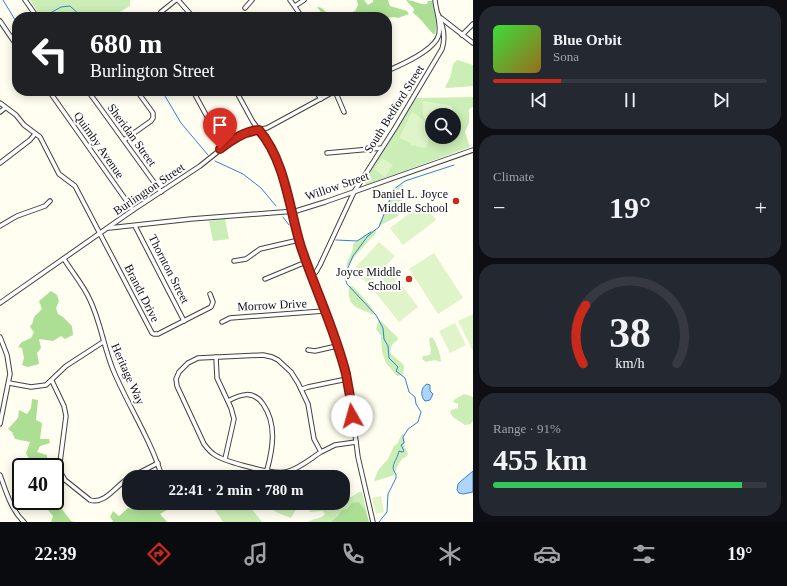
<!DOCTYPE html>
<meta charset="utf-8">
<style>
body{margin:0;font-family:Georgia,serif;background:#242831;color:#f1f3f6;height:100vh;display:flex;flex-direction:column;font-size:15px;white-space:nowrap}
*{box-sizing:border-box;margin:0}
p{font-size:13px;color:#9ea1a6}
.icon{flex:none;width:22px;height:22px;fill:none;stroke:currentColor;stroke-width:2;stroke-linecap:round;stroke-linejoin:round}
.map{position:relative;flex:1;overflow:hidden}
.sheet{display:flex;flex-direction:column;gap:6px;padding:6px;background:#0d0f14;width:314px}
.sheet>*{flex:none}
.guide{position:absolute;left:12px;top:12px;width:380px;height:84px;border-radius:16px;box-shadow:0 2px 10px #0003;background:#202124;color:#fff;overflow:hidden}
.tools{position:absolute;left:425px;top:108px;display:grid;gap:8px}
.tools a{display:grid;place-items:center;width:36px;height:36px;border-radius:50%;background:#171b24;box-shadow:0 2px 10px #0003;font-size:20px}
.speed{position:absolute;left:12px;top:458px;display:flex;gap:8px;font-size:20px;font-weight:700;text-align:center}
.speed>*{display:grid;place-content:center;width:52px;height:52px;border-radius:50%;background:#171b24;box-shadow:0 2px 10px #0003;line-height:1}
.speed .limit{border:2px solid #111;border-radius:6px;background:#fff;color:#111}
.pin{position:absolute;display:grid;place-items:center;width:34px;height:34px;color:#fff;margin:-41px -17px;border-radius:50% 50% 50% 0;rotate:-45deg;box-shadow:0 0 4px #0007}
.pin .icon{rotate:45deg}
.me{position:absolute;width:44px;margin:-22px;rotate:353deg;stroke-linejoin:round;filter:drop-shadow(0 0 3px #0008)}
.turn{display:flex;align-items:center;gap:14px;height:84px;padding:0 12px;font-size:18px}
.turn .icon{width:52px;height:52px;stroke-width:2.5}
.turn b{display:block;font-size:28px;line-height:34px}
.big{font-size:30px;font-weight:800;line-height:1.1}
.sheet .tile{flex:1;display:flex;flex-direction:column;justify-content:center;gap:6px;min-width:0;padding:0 14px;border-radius:16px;background:#242831}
.sheet .dial{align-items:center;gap:0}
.dial svg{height:104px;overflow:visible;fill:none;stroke:#363941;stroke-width:7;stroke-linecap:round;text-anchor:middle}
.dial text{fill:#f1f3f6;stroke:none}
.song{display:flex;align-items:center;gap:12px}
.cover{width:48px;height:48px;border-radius:6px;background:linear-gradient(135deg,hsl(120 70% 55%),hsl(40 70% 35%))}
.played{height:4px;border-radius:2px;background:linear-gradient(90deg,#cb291a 25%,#363941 25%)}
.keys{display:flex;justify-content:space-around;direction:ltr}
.heat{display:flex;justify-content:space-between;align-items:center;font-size:22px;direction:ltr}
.charge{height:6px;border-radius:3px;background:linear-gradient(90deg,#34c759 91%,#363941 0)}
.trip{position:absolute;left:122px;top:470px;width:228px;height:40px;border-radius:16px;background:#171b24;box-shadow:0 2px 10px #0003;font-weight:800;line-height:40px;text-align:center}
.dock{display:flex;height:64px;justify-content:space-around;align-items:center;background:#090b0e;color:#9ea1a6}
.dock .icon{width:28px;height:28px}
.dock .selected{color:#cb291a}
.dock b{font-size:18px;color:#f1f3f6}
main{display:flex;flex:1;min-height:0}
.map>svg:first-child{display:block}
.green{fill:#cbedb6;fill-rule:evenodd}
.forest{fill:#acdf94}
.pitch{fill:#dff4c9}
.water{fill:#b0d5fb;stroke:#3180d8}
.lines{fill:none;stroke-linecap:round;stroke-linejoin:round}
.stream{stroke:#3180d8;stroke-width:1}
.minor-casing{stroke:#424242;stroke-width:5.5}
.minor{stroke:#fff;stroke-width:3.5}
.route-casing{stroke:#841b11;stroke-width:10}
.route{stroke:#cb291a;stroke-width:7}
.poi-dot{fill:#cb291a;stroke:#fff;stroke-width:1.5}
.labels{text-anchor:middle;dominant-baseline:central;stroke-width:4;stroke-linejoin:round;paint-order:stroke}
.street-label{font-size:12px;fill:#0f0f0f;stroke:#fff}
.poi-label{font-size:12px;fill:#0f0f0f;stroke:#fff;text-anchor:end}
</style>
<main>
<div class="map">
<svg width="473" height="522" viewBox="0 0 473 522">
<rect width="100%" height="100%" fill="#fffef0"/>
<g class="green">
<path d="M30 0H130V6L111 17H41Z"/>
<path d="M458 60 473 65V86L447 88 445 87C447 83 450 79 451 74 453 68 451 63 458 60Z"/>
<path d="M473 97V107L469 109V123L465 132 470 147 366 185 365 183 364 178 416 98ZM432 115H454V137H432Z"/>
<path d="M403 184 400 212 398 216 379 226V223L383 218 389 199 397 187Z"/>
<path d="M225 219 229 239 213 241 209 221Z"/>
<path d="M376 229V233L355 256 348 266 346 267C347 259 354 253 353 244 361 239 368 231 376 229Z"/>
<path d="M349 286H352C358 291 374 309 376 316 361 307 346 310 349 286Z"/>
<path d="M379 319 398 338 397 341C391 343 390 349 391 354L403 364 404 367 403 375 397 376 386 363 382 352 381 336 376 329Z"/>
<path d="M432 337C436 341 441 356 441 361L440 362 435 360 426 362 422 359 423 356 430 355 431 350 429 339Z"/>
<path d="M464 394 473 397V420L471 424 465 425 453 417 450 412 451 410 458 408V404L453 402 454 400Z"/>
<path d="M402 434H404L405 448 408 453C407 457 405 457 402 459L397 467 395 475 375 481 374 480 379 469 388 459 394 446 397 444Z"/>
<path d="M211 470 219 477H199Z"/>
<path d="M359 492H362L369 522H308C314 518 322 519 325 514L323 511 309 512 312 508 326 504 343 503V500L351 497Z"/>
<path d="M210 503H247L262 522H223Z"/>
<path d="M269 503H296L298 506 291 518C284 515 270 512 269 503Z"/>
</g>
<g class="forest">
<path d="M357 0H364L368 5 373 2V0H388L390 6 407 11 409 14 398 18 394 17 387 18 325 17 317 7C323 7 325 12 330 15 339 18 348 14 355 11L358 5Z"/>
<path d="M406 0C414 0 419 5 427 4L428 1H432C434 11 438 24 435 34H433C431 31 429 30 427 27 421 20 421 19 413 13L414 9Z"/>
<path d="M51 291 57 295 59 301 56 308 58 314 63 317 72 326 73 335 65 339 61 336 53 341 39 339 41 348 37 353 39 364 28 367 22 365 24 358 22 348 18 347 22 342 31 338 34 332 30 327 33 322 34 317 42 309 39 301Z"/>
<path d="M32 399 38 400 36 420 42 423 40 439H49L50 443 40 446 37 452 47 455V467H22L24 462 29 459 26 453 30 442 15 439 12 432 8 429 18 418 19 410 27 414 31 408Z"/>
<path d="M55 487H57L62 499 61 508 71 521 74 522H51L53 516 48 510 39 509 35 501H55Z"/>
<path d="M359 502 365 510 369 522H331L337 517 342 510 347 509 352 503Z"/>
<path d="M141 503H169L172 507 160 514 167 522H112L113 521 110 517 113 511 119 516 128 508 135 509Z"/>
</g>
<g class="pitch">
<path d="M423 101 450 105 453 109 451 115H432V129C424 122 421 112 423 101Z"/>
<path d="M412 112C427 119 432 133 426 148L410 145V143L400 138V136Z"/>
<path d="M382 158 393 165 385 177 374 169Z"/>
<path d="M423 203 436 220 403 245 390 228Z"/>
<path d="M379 242 395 256 369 285 353 270Z"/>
<path d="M434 253 463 298 438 314 409 269Z"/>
<path d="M391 271 418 307 399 322 371 287Z"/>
<path d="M473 314V351L458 321Z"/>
<path d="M455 323 466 345 450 353 439 331Z"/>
<path d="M381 496 384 512 376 514 372 498Z"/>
</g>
<g class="water">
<path d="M427 384 430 385V391L433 394 430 400 425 401C420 396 421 387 427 384Z"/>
<path d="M473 471V492L463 494 459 493 457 490 458 484 461 481Z"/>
</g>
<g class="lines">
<g class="stream">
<path d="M3 0 17 23"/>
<path d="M43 17 61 7 70 6 82 17"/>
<path d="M162 91 181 123 208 155"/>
<path d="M215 161 243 174 261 188 276 206"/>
<path d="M283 217 289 225"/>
<path d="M375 230 367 237 353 256 346 272 345 278 347 284 376 315 383 328 384 339 388 346 389 358 398 367 396 371 405 378 409 392 415 397 416 404 421 412 418 422 408 429 403 437 404 443 401 445 404 451 402 452 399 451C397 461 389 466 396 474V478L388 494 387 512 379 522"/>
<path d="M375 230 379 227 394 189 405 181 454 165"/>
<path d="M336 240 357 241 371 232"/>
</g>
<g class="minor-casing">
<g id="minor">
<path d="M25 0 37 17"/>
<path d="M178 0 193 17"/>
<path d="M290 0 302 17"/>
<path d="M295 6 304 0"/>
<path d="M245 8 252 0"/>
<path d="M161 12 176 0"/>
<path d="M441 18 473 43"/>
<path d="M0 21 17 46"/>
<path d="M462 35 473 24"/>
<path d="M387 71C401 65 436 50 439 34 441 22 436 11 435 0"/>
<path d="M49 91 133 210"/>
<path d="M88 91 161 192"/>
<path d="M193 91 223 146"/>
<path d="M236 91 253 122 267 141 276 160 287 195 299 240 342 362 349 387 358 457 373 522"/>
<path d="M316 91 321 99"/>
<path d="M335 91 344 112"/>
<path d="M0 103 16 115 24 125 40 137 59 174 75 186 152 333 154 334H158L211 307 213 302 210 294"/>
<path d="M0 112 5 108"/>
<path d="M124 140 151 121 153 118V113L137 91"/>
<path d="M327 153 382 148"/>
<path d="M0 163 30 140 35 134"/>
<path d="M0 226 17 216 45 206 50 201"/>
<path d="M135 226 184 321"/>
<path d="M109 228 191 219 296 211 325 202 473 150"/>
<path d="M64 259C72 272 84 286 90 300 101 323 104 349 114 372 129 407 151 440 162 477"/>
<path d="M234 261 246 259 260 249 299 240"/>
<path d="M311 275 316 272 320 265 354 192 395 128 442 49C446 37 443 25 438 14"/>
<path d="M265 279 306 262"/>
<path d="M0 303 133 210 200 166 230 142 251 131 267 128 335 91"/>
<path d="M222 322 230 318 324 311"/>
<path d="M0 337 7 355 10 374 0 424"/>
<path d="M308 350 315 351 337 346"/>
<path d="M216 357 217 378 231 408 234 419 225 459"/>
<path d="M52 381 64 406 66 416 59 470 65 480 90 500C105 505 116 485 129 478"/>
<path d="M9 383 31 387 46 385 66 366 103 342"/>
<path d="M302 389 308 387 347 379"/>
<path d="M228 401C241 394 253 390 263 404 277 424 273 448 267 470"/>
<path d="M321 452C310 459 299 469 286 472 274 475 226 462 215 455 210 452 207 448 204 444L177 386 176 379 179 372 188 363 198 358 263 355 272 357 278 360 291 372 298 383 308 404 314 439 321 452 335 445 356 442"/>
<path d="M0 475C6 491 11 510 24 522"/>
<path d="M131 477 158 463"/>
</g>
</g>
<use href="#minor" class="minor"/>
</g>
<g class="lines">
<g class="route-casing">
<path id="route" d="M220 149C231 140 245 131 259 130 286 162 289 209 301 247 315 289 335 330 346 374 349 388 351 402 352 416"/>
</g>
<use href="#route" class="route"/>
</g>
<g class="poi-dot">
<circle cx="456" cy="201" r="4"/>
<circle cx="409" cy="279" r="4"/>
</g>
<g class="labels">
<g class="street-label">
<text transform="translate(394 109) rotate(-58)">South Bedford Street</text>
<text transform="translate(132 135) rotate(54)">Sheridan Street</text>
<text transform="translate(99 145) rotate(55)">Quimby Avenue</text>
<text transform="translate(337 186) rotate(-19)">Willow Street</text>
<text transform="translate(149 189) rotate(-34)">Burlington Street</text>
<text transform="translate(169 269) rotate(63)">Thornton Street</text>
<text transform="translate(142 293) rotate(63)">Brandt Drive</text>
<text transform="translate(272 305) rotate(-3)">Morrow Drive</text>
<text transform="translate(128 374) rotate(66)">Heritage Way</text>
</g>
<g class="poi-label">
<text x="448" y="194">Daniel L. Joyce<tspan x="448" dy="14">Middle School</tspan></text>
<text x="401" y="272">Joyce Middle<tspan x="401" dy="14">School</tspan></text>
</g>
</g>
</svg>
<div class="tools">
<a><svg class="icon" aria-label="search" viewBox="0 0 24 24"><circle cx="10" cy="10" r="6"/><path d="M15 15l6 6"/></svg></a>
</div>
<div class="speed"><div class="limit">40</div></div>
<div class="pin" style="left:220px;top:149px;background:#d93025"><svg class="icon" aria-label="arrive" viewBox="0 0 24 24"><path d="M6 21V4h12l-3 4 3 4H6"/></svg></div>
<svg class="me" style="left:352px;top:416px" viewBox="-20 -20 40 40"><circle r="19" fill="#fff"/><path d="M0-13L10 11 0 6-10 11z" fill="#cb291a"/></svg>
<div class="trip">22:41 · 2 min · 780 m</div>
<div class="guide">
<div class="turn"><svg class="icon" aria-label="left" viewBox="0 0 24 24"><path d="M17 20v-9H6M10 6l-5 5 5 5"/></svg><div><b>680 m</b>Burlington Street</div></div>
</div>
</div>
<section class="sheet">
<div class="tile">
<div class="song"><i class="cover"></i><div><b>Blue Orbit</b><p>Sona</p></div></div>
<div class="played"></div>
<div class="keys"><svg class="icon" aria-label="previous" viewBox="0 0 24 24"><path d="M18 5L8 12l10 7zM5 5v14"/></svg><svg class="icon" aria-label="pause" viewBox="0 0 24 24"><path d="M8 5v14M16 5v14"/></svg><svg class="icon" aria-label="next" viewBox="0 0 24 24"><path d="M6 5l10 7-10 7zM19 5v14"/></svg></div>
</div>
<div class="tile"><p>Climate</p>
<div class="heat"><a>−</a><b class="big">19°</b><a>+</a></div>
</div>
<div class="tile dial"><svg viewBox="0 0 100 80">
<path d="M14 69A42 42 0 1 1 86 69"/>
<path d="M14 69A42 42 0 0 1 16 24" stroke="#cb291a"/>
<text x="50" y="56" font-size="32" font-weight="700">38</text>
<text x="50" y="72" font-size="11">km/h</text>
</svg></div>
<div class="tile"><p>Range · 91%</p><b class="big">455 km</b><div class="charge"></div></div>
</section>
</main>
<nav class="dock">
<b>22:39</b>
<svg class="icon selected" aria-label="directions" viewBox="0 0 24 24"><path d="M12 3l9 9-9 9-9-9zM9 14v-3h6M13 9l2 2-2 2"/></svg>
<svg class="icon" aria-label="music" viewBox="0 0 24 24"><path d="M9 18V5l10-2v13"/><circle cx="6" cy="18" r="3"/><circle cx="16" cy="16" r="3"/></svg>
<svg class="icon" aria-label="phone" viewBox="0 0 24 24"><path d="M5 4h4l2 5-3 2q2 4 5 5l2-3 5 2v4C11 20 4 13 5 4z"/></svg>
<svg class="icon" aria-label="climate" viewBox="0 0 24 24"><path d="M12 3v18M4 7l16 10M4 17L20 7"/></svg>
<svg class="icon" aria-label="car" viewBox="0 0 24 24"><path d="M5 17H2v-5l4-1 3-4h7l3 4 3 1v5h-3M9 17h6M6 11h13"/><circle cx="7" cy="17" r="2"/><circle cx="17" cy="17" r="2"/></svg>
<svg class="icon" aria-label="filters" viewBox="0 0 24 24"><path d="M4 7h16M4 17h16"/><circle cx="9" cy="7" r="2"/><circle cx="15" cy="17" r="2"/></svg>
<b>19°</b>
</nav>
